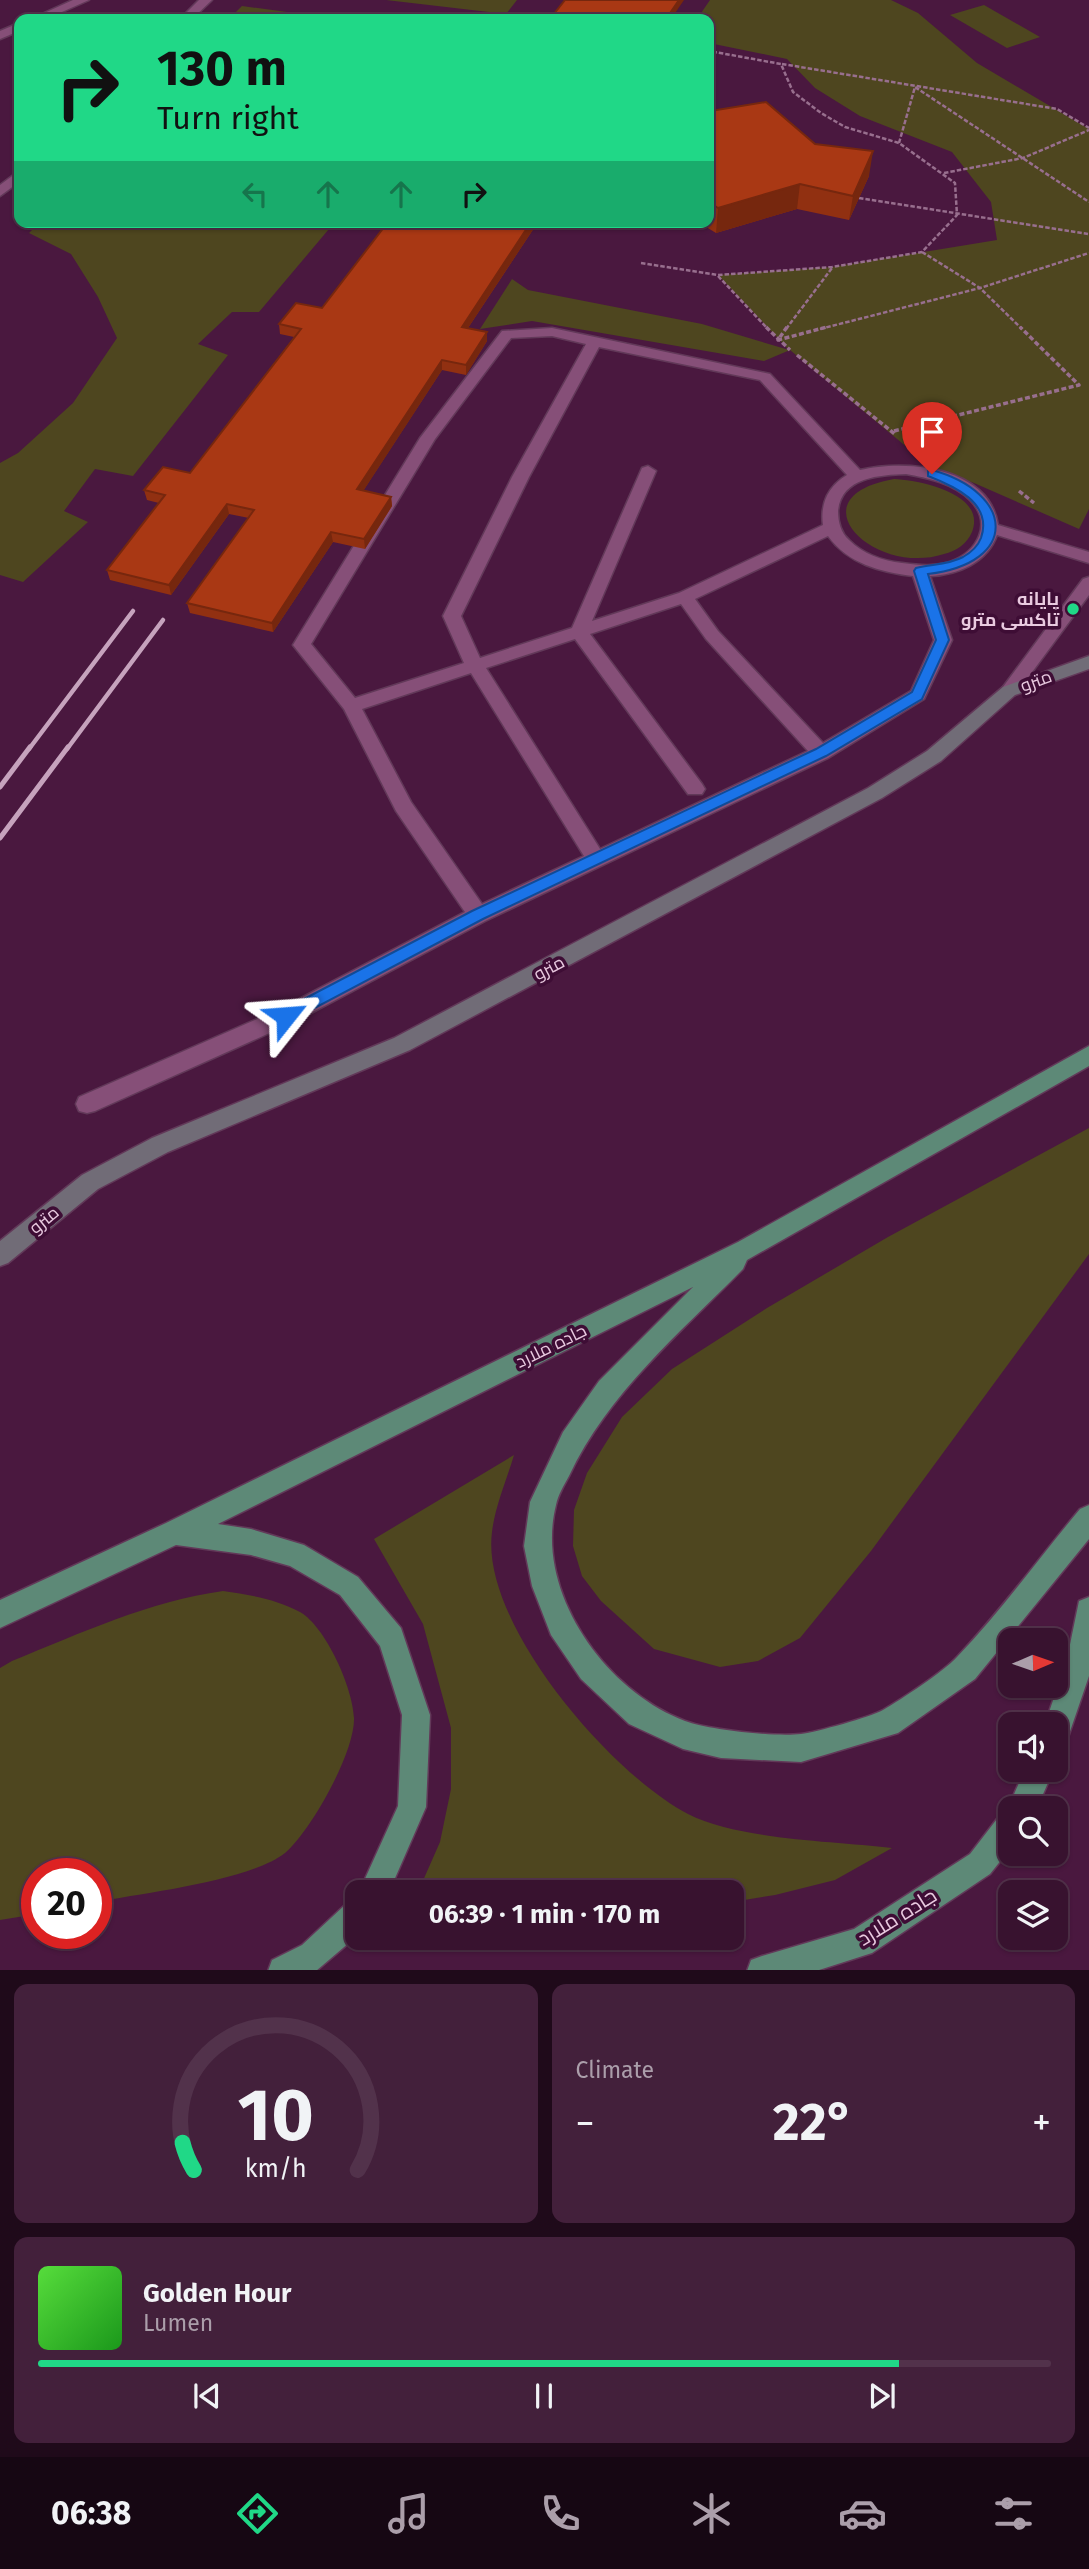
<!DOCTYPE html>
<meta charset="utf-8">
<style>
body{margin:0;font-family:"Fira Sans",Cairo,sans-serif;background:#43203b;color:#f1f3f6;height:100vh;display:flex;flex-direction:column;font-size:26px;white-space:nowrap}
*{box-sizing:border-box;margin:0}
p{font-size:23px;color:#ab9eaa}
.icon{flex:none;width:38px;height:38px;fill:none;stroke:currentColor;stroke-width:2;stroke-linecap:round;stroke-linejoin:round}
.map{position:relative;height:1970px;overflow:hidden}
.details{display:flex;flex-direction:column;gap:14px;padding:14px;background:#1f0a1a;flex:1}
.details>*{flex:none}
.top-card{position:absolute;left:14px;top:14px;width:700px;height:214px;border-radius:14px;box-shadow:0 2px 5px #0004,0 0 0 2px #52324b;background:#20d887;color:#111;overflow:hidden}
.needle{width:46px;rotate:88deg}
.buttons{position:absolute;left:998px;top:1628px;display:grid;gap:14px}
.buttons a{display:grid;place-items:center;width:70px;height:70px;border-radius:14px;background:#38122f;box-shadow:0 2px 5px #0004,0 0 0 2px #52324b;font-size:35px}
.speed{position:absolute;left:21px;top:1858px;display:flex;gap:14px;font-size:35px;font-weight:700;text-align:center}
.speed>*{display:grid;place-content:center;width:91px;height:91px;border-radius:50%;background:#38122f;box-shadow:0 2px 5px #0004,0 0 0 2px #52324b;line-height:1}
.speed .limit{border:10px solid #d22;background:#fff;color:#111}
.pin{position:absolute;display:grid;place-items:center;width:60px;height:60px;color:#fff;margin:-72px -30px;border-radius:50% 50% 50% 0;rotate:-45deg;box-shadow:0 0 7px #0007}
.pin .icon{rotate:45deg}
.me{position:absolute;width:77px;margin:-38px;rotate:62deg;stroke-linejoin:round;filter:drop-shadow(0 0 5px #0008)}
.turn{display:flex;align-items:center;gap:24px;height:147px;padding:0 28px;font-size:32px}
.turn .icon{width:91px;height:91px;stroke-width:2.5}
.turn b{display:block;font-size:49px;line-height:60px}
.lanes{display:flex;align-items:center;height:66px;padding:0 28px;background:#0003;justify-content:center;gap:35px;direction:ltr}
.lanes .off{opacity:.35}
.big{font-size:52px;font-weight:700;line-height:1.1}
.details .tile{flex:1;display:flex;flex-direction:column;justify-content:center;gap:10px;min-width:0;padding:0 24px;border-radius:14px;background:#43203b}
.details .dial{align-items:center;gap:0}
.dial svg{height:182px;overflow:visible;fill:none;stroke:#52324b;stroke-width:7;stroke-linecap:round;text-anchor:middle}
.dial text{fill:#f1f3f6;stroke:none}
.song{display:flex;align-items:center;gap:21px}
.cover{width:84px;height:84px;border-radius:10px;background:linear-gradient(135deg,hsl(110 70% 55%),hsl(120 70% 35%))}
.played{height:7px;border-radius:4px;background:linear-gradient(90deg,#20d887 85%,#52324b 85%)}
.keys{display:flex;justify-content:space-around;direction:ltr}
.heat{display:flex;justify-content:space-between;align-items:center;font-size:38px;direction:ltr}
.details .tiles{flex:1;display:grid;gap:14px;grid-template-columns:1fr 1fr}
.tile:last-child{grid-column:span 2}
.trip{position:absolute;left:345px;top:1880px;width:399px;height:70px;border-radius:14px;background:#38122f;box-shadow:0 2px 5px #0004,0 0 0 2px #52324b;font-weight:700;line-height:70px;text-align:center}
.tab-bar{display:flex;height:112px;justify-content:space-around;align-items:center;background:#160713;color:#ab9eaa}
.tab-bar .icon{width:49px;height:49px}
.tab-bar .on{color:#20d887}
.tab-bar b{font-size:32px;color:#f1f3f6}
.map>svg:first-child{display:block}
.green{fill:#4e461f}
.lines{fill:none;stroke-linecap:round;stroke-linejoin:round}
.lane-casing{stroke:#623959;stroke-width:3}
.secondary-casing{stroke:#623959;stroke-width:3}
.primary-casing{stroke:#623959;stroke-width:3}
.path-far1{stroke:#986f8e;stroke-width:2.5;stroke-dasharray:4.5 2;stroke-linecap:butt}
.path{stroke:#986f8e;stroke-width:3.5;stroke-dasharray:5 2.5;stroke-linecap:butt}
.lane{fill:#864f78;fill-rule:evenodd}
.secondary{fill:#716c77;fill-rule:evenodd}
.primary{fill:#5d8977;fill-rule:evenodd}
.rail-far1{stroke:#c6a3bd;stroke-width:4.5}
.rail{stroke:#c6a3bd;stroke-width:5}
.wall{fill:#913011}
.shaded-wall{fill:#76270e}
.building{fill:#a93814;stroke:#76270e;stroke-width:2}
.route{fill:#1a73e8;stroke:#114b97;stroke-width:2}
.poi-dot{fill:#20d887;stroke:#3e0d35;stroke-width:2.5}
.labels{text-anchor:middle;dominant-baseline:central;stroke-width:7;stroke-linejoin:round;paint-order:stroke}
.poi-label{font-size:18px;font-weight:bold;fill:#e9cae0;stroke:#3e0d35;text-anchor:end}
.street-label{font-size:18px;fill:#e9cae0;stroke:#3e0d35}
.near-street-label{font-size:21px;fill:#e9cae0;stroke:#3e0d35}
</style>
<div class="map">
<svg width="1089" height="1971" viewBox="0 0 1089 1971">
<rect width="100%" height="100%" fill="#4a183f"/>
<g class="green">
<path d="M386 0H517L506 14Z"/>
<path d="M710 0H891L918 13 977 63 1089 129V509L1079 529 974 483 932 468 790 350 764 361 532 321 480 329 512 279 528 290 702 324 789 350 718 275 832 267 997 240 991 202 952 152 860 116 815 88 787 59 709 43V19H697Z"/>
<path d="M984 5 1040 37 1007 48 950 15Z"/>
<path d="M242 6 331 18 229 19Z"/>
<path d="M40 222H300L329 229 259 312H232L198 344 228 355 133 476 95 469 64 511 88 522 23 582 0 575V463L18 453 73 403 117 338 98 297 71 254 29 233Z"/>
<path d="M894 479C918 480 987 493 972 532 967 544 956 551 944 554 874 577 792 497 894 479Z"/>
<path d="M1089 1128V1254L871 1551 800 1638 758 1661 720 1667 654 1649 601 1601 582 1576 573 1546 574 1510 587 1473 622 1417 672 1369 767 1308 888 1237Z"/>
<path d="M514 1455C507 1479 495 1506 492 1532 480 1623 611 1774 688 1814 739 1840 833 1841 892 1848L835 1880 775 1895 732 1902V1892H418L440 1842 451 1789V1728L423 1624 374 1539Z"/>
<path d="M223 1591C250 1595 276 1599 300 1612 326 1627 353 1688 354 1718 355 1752 311 1831 285 1853 249 1881 144 1893 96 1902V1874H37V1914L0 1920V1668L12 1661C81 1633 150 1601 223 1591Z"/>
</g>
<g class="lines">
<g class="lane-casing">
<g id="lane">
<path d="M73 0H89L46 19H31Z"/>
<path d="M199 0H212L192 19H180Z"/>
<path d="M19 23V31L0 39V31Z"/>
<path d="M19 171V182L0 196V185Z"/>
<path d="M552 328 770 374 860 470C905 459 989 466 998 525L1089 552V563L997 535C987 563 957 575 930 576L952 640 924 699 828 758 485 921 294 1022 95 1111 87 1113 79 1111 76 1104 79 1097 278 1010 465 912 396 811 344 709 293 645 420 438 502 331ZM552 336 586 344 512 477 443 616 464 663 355 698 311 644 435 439 511 338ZM599 347 760 380 847 475C828 486 820 504 823 525L679 593 592 621 656 471 648 466 642 468 572 628 480 658 461 616 529 477ZM906 474C928 478 953 483 970 500 993 523 978 552 950 562 935 567 918 565 902 563 883 561 863 554 849 540 841 533 838 522 838 511 841 477 880 475 906 474ZM828 536C848 564 881 572 913 576L934 640 911 691 823 743 718 631 695 599ZM681 604 706 639 808 751 600 849 486 668 575 639 688 794H702L705 789 702 784 590 634ZM471 673 584 856 482 904 411 802 362 709Z"/>
<path d="M1089 577V595L1015 695H1003L1000 691 1003 687 1083 579Z"/>
</g>
</g>
<g class="secondary-casing">
<path id="secondary" d="M1089 656V669L1015 695 941 761 882 798 410 1050 168 1152 98 1189 8 1263 0 1266V1241L82 1175 152 1138 394 1038 868 788 927 751 1003 687Z"/>
</g>
<g class="primary-casing">
<g id="primary">
<path d="M1089 1046V1066L747 1260 743 1269C680 1333 608 1393 569 1476 564 1485 558 1495 556 1505 534 1591 605 1691 685 1721 709 1730 775 1737 801 1734 817 1732 870 1717 883 1710 902 1699 943 1672 957 1657 1001 1611 1039 1558 1080 1509L1089 1505V1539L975 1679 898 1733 801 1762 721 1758 683 1749 629 1724 581 1679 551 1635 532 1586 524 1546 530 1502 563 1432 599 1381 693 1287 218 1524 251 1529 304 1545 358 1577 401 1628 430 1715 426 1807 389 1892H359L398 1806 402 1715 380 1646 340 1595 290 1566 251 1555 176 1545 0 1628V1600L166 1523 738 1242Z"/>
<path d="M1089 1597V1676L1065 1746 1055 1750V1724H1045L1067 1659 1079 1601Z"/>
<path d="M1025 1769H1054L1037 1808H1010V1849L990 1874 872 1953 816 1971H747L751 1960 762 1956 854 1929 970 1854 1000 1815 1009 1811 1008 1808Z"/>
<path d="M357 1900V1936L316 1971H268L272 1960 302 1945 346 1904Z"/>
</g>
</g>
<g class="path-far1">
<path d="M782 64 1057 109 1089 128"/>
<path d="M899 143 915 87 1089 202"/>
<path d="M944 173 1023 158 1089 130"/>
<path d="M859 198 1088 234"/>
<path d="M922 252 980 288 1022 329"/>
<path d="M641 263 718 275 832 267 922 252 957 215 955 183 899 143 845 127 821 113 793 92 781 64 709 51"/>
<path d="M718 276 768 329"/>
<path d="M786 329 832 268"/>
<path d="M820 329 980 288 1089 253"/>
</g>
<g class="path">
<path d="M766 327 790 350"/>
<path d="M787 327 778 340 827 327"/>
<path d="M797 355 896 435"/>
<path d="M894 431 1079 385 1020 327"/>
<path d="M1019 491 1034 503"/>
</g>
<use href="#lane" class="lane"/>
<use href="#secondary" class="secondary"/>
<use href="#primary" class="primary"/>
<g class="rail-far1">
<path d="M29 749 133 611"/>
<path d="M67 749 163 620"/>
</g>
<g class="rail">
<path d="M0 787 30 747"/>
<path d="M0 838 68 747"/>
</g>
</g>
<g class="wall">
<path d="M709 109 711 111 815 144 869 176 849 220 797 209 716 233 698 222H709Z"/>
<path d="M388 222H538L468 328 487 341 466 375 442 370 363 491 391 497 392 506 365 549 333 542 273 632 190 613 187 603 249 518 229 514 171 595 110 580 107 570 159 503 147 500 144 490 190 473 294 337 280 334 279 324 322 308Z"/>
</g>
<g class="shaded-wall">
<path d="M679 0H684L671 19H666Z"/>
<path d="M873 151 869 176 849 220 853 196Z"/>
<path d="M800 184 797 209 716 233 718 208Z"/>
<path d="M531 222H538L462 337V327Z"/>
<path d="M487 332V341L466 375V365Z"/>
<path d="M442 360V370L358 499 357 489Z"/>
<path d="M391 497 392 506 365 549 364 539Z"/>
<path d="M227 504 229 514 171 595 169 585Z"/>
<path d="M331 532 333 542 273 632 272 623Z"/>
</g>
<g class="building">
<path d="M565 0H679L666 19H550Z"/>
<path d="M766 102 815 144 873 151 853 196 800 184 718 208 709 202V109L711 111Z"/>
<path d="M388 222H531L462 327 487 332 466 365 442 360 357 489 391 497 364 539 331 532 272 623 187 603 254 510 227 504 169 585 107 570 165 495 144 490 163 467 190 473 301 329 279 324 296 303 322 308Z"/>
</g>
<path class="route" d="M932 470C1015 493 1020 563 928 574L949 640 922 699 826 756 483 919 292 1020H281L278 1016 281 1011 472 911 816 749 912 692 936 640 914 571 916 568C932 564 948 565 963 557 970 553 978 546 981 538 993 503 954 486 928 476V471Z"/>
<circle class="poi-dot" cx="1073" cy="609" r="7"/>
<g class="labels">
<g class="poi-label">
<text x="1059" y="599">پایانه<tspan x="1059" dy="21">تاکسی مترو</tspan></text>
</g>
<g class="street-label">
<text transform="translate(1036 681) rotate(-20)">مترو</text>
<text transform="translate(549 968) rotate(-28)">مترو</text>
<text transform="translate(44 1220) rotate(-39)">مترو</text>
<text transform="translate(551 1346) rotate(-26)">جاده ملارد</text>
</g>
<g class="near-street-label">
<text transform="translate(897 1917) rotate(-32)">جاده ملارد</text>
</g>
</g>
</svg>
<div class="buttons">
<a><svg class="needle" viewBox="-14 -14 28 28"><path d="M0-13l5 13h-10z" fill="#e53935"/><path d="M0 13l5-13h-10z" fill="#ab9eaa"/></svg></a>
<a><svg class="icon" aria-label="sound" viewBox="0 0 24 24"><path d="M4 9h4l5-4v14l-5-4H4zM17 9q2 3 0 6"/></svg></a>
<a><svg class="icon" aria-label="search" viewBox="0 0 24 24"><circle cx="10" cy="10" r="6"/><path d="M15 15l6 6"/></svg></a>
<a><svg class="icon" aria-label="layers" viewBox="0 0 24 24"><path d="M12 4l9 5-9 5-9-5zM3 14l9 5 9-5"/></svg></a>
</div>
<div class="speed"><div class="limit">20</div></div>
<div class="pin" style="left:932px;top:474px;background:#d93025"><svg class="icon" aria-label="arrive" viewBox="0 0 24 24"><path d="M6 21V4h12l-3 4 3 4H6"/></svg></div>
<svg class="me" style="left:286px;top:1016px" viewBox="-20 -20 40 40"><path d="M0-17L14 15 0 8-14 15z" fill="#1a73e8" stroke="#fff" stroke-width="4"/></svg>
<div class="trip">06:39 · 1 min · 170 m</div>
<div class="top-card">
<div class="turn"><svg class="icon" aria-label="right" viewBox="0 0 24 24"><path d="M7 20v-9h11M14 6l5 5-5 5"/></svg><div><b>130 m</b>Turn right</div></div>
<div class="lanes"><svg class="icon off" aria-label="left" viewBox="0 0 24 24"><path d="M17 20v-9H6M10 6l-5 5 5 5"/></svg><svg class="icon off" aria-label="ahead" viewBox="0 0 24 24"><path d="M12 20V5M6 11l6-6 6 6"/></svg><svg class="icon off" aria-label="ahead" viewBox="0 0 24 24"><path d="M12 20V5M6 11l6-6 6 6"/></svg><svg class="icon" aria-label="right" viewBox="0 0 24 24"><path d="M7 20v-9h11M14 6l5 5-5 5"/></svg></div>
</div>
</div>
<section class="details">
<div class="tiles">
<div class="tile dial"><svg viewBox="0 0 100 80">
<path d="M14 69A42 42 0 1 1 86 69"/>
<path d="M14 69A42 42 0 0 1 9 57" stroke="#20d887"/>
<text x="50" y="56" font-size="32" font-weight="700">10</text>
<text x="50" y="72" font-size="11">km/h</text>
</svg></div>
<div class="tile"><p>Climate</p>
<div class="heat"><a>−</a><b class="big">22°</b><a>+</a></div>
</div>
<div class="tile">
<div class="song"><i class="cover"></i><div><b>Golden Hour</b><p>Lumen</p></div></div>
<div class="played"></div>
<div class="keys"><svg class="icon" aria-label="previous" viewBox="0 0 24 24"><path d="M18 5L8 12l10 7zM5 5v14"/></svg><svg class="icon" aria-label="pause" viewBox="0 0 24 24"><path d="M8 5v14M16 5v14"/></svg><svg class="icon" aria-label="next" viewBox="0 0 24 24"><path d="M6 5l10 7-10 7zM19 5v14"/></svg></div>
</div>
</div>
</section>
<nav class="tab-bar">
<b>06:38</b>
<svg class="icon on" aria-label="directions" viewBox="0 0 24 24"><path d="M12 3l9 9-9 9-9-9zM9 14v-3h6M13 9l2 2-2 2"/></svg>
<svg class="icon" aria-label="music" viewBox="0 0 24 24"><path d="M9 18V5l10-2v13"/><circle cx="6" cy="18" r="3"/><circle cx="16" cy="16" r="3"/></svg>
<svg class="icon" aria-label="phone" viewBox="0 0 24 24"><path d="M5 4h4l2 5-3 2q2 4 5 5l2-3 5 2v4C11 20 4 13 5 4z"/></svg>
<svg class="icon" aria-label="climate" viewBox="0 0 24 24"><path d="M12 3v18M4 7l16 10M4 17L20 7"/></svg>
<svg class="icon" aria-label="car" viewBox="0 0 24 24"><path d="M5 17H2v-5l4-1 3-4h7l3 4 3 1v5h-3M9 17h6M6 11h13"/><circle cx="7" cy="17" r="2"/><circle cx="17" cy="17" r="2"/></svg>
<svg class="icon" aria-label="filters" viewBox="0 0 24 24"><path d="M4 7h16M4 17h16"/><circle cx="9" cy="7" r="2"/><circle cx="15" cy="17" r="2"/></svg>
</nav>
